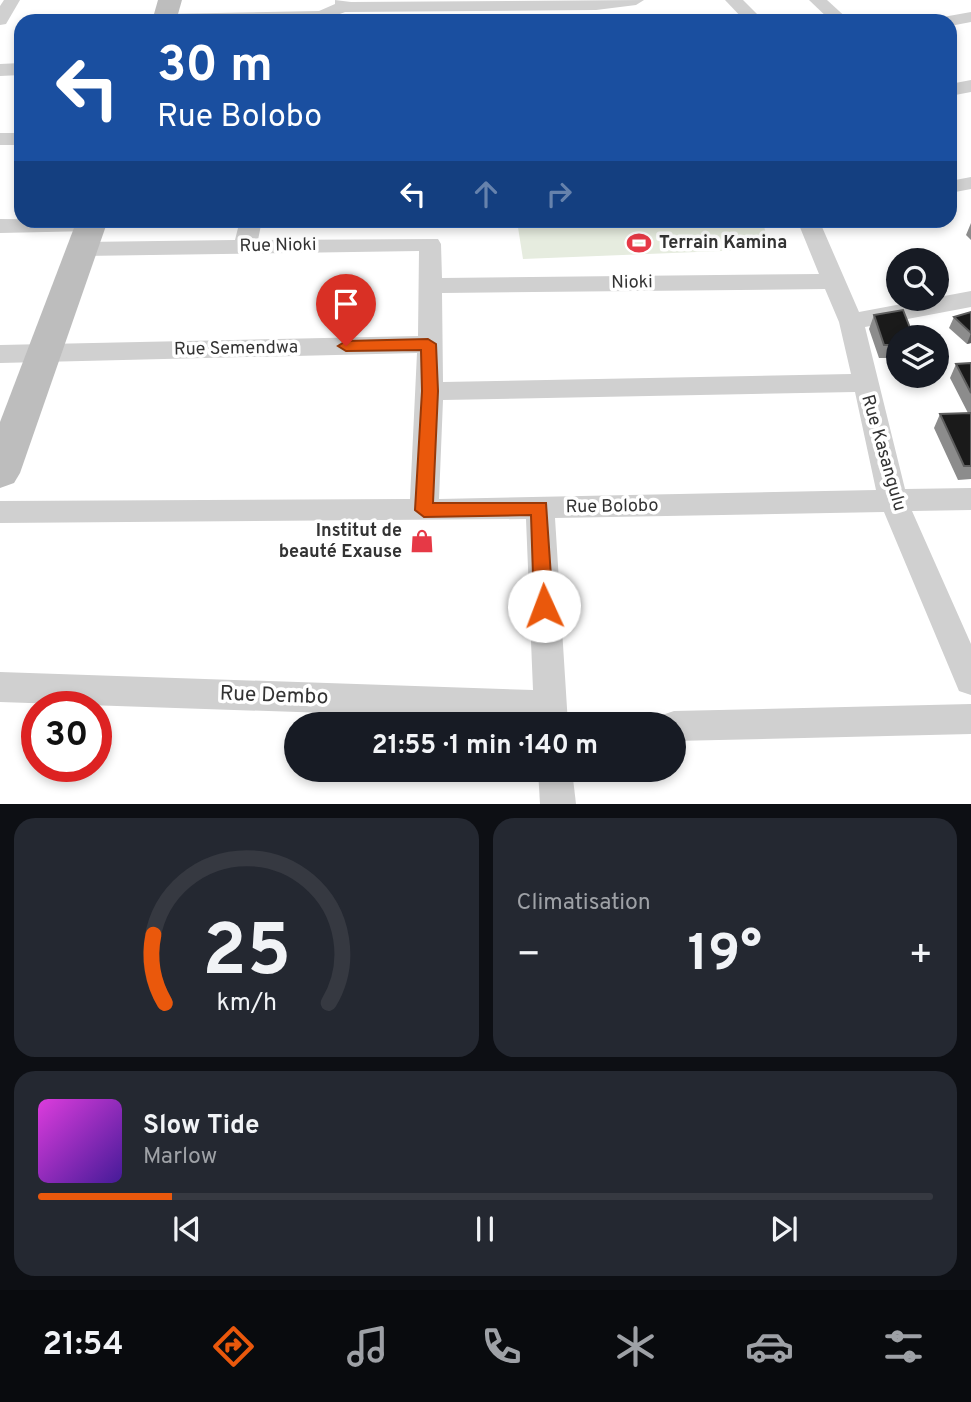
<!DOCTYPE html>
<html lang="fr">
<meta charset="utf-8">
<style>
body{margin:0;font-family:Overpass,sans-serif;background:#242831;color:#f1f3f6;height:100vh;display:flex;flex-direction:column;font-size:26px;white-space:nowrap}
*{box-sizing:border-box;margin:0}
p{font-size:23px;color:#9ea1a6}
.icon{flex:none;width:38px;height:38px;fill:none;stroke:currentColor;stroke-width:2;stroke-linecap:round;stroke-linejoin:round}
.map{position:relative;height:804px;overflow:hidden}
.side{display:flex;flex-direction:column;gap:14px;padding:14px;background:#0d0f14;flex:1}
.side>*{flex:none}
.top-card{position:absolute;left:14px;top:14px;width:943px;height:214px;border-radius:21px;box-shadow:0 4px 10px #0003;background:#1a4fa0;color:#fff;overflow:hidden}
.tools{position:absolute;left:886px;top:248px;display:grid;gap:14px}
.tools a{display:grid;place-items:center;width:63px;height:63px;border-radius:50%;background:#171b24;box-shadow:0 4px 10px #0003;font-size:35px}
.speed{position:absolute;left:21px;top:691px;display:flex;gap:14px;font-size:35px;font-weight:700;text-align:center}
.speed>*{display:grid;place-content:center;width:91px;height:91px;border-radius:50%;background:#171b24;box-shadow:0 4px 10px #0003;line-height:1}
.speed .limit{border:10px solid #d22;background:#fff;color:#111}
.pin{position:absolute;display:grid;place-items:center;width:60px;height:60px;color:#fff;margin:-72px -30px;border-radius:50% 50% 50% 0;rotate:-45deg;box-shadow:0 0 7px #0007}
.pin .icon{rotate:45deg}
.me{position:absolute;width:77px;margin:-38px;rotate:358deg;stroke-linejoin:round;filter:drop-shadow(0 0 5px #0008)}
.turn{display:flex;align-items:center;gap:24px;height:147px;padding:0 28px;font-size:32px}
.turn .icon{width:91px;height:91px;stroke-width:2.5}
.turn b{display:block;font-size:49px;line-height:60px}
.lanes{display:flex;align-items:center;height:66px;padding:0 28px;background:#0003;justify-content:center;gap:35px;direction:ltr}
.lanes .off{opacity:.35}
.big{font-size:52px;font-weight:700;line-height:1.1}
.side .card{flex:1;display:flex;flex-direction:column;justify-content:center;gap:10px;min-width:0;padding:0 24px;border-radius:21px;background:#242831}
.side .dial{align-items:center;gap:0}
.dial svg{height:182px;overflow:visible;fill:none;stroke:#363941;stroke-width:7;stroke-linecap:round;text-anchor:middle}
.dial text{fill:#f1f3f6;stroke:none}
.song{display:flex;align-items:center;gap:21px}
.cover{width:84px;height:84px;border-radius:10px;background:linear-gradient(135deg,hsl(300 70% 55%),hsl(260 70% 35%))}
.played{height:7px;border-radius:4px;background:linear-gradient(90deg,#ea580c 15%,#363941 15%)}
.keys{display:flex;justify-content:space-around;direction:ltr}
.heat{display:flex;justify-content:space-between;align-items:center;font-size:38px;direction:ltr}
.side .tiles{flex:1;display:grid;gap:14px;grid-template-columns:1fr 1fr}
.card:last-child{grid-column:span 2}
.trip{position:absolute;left:284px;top:712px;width:402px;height:70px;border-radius:35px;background:#171b24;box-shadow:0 4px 10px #0003;font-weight:700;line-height:70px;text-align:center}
.tab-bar{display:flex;height:112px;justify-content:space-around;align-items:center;background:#090b0e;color:#9ea1a6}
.tab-bar .icon{width:49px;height:49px}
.tab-bar .on{color:#ea580c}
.tab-bar b{font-size:32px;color:#f1f3f6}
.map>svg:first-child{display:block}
.green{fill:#e6ecdf}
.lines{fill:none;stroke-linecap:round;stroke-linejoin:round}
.street{fill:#d0d0d0;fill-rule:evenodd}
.secondary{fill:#bdbdbd;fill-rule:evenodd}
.wall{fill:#8c8c8c}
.shaded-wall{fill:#5f5f5f}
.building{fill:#1a1a1a;stroke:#5f5f5f;stroke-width:2}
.route{fill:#ea580c;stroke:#983908;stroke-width:2}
.labels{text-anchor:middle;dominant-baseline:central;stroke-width:7;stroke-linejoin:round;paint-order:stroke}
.poi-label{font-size:18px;font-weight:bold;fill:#333;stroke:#fff;text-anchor:start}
.street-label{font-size:18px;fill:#333;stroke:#fff}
.near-street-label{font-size:21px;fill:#333;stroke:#fff}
</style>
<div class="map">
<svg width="971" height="804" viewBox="0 0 971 804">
<rect width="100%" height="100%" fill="#fff"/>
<path class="green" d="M517 221H763L766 235 747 250 523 259Z"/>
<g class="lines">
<g class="street">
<path d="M4 0H20L6 24 0 25V6Z"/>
<path d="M335 0 351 2 644 0 636 5 596 10 345 12 322 21 155 19 164 14 319 11 335 4Z"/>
<path d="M725 0H743L764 21H745Z"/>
<path d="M809 0H827L850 21H831Z"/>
<path d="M971 12V22L950 26V21H940L943 17Z"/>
<path d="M21 63V75L0 76V64Z"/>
<path d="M971 80V92L950 96V84Z"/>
<rect x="0" y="133" width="21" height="12"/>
<path d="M971 177V189L950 193V181Z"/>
<path d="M0 219 101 220 103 224 92 231 0 233Z"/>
<path d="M240 220H262L258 240 438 239 441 244 442 278 819 274 797 220H819L859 312 971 291V307L865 327 905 489 971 488V510L912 511 971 644V695L959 691 884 512 555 518 568 724H534V720L0 702V672L533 690 526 519 0 523V501L410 499 417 353 0 363V345L418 336 419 251 83 256 72 249 83 242 235 240ZM825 289 839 322 851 374 443 382 442 293ZM855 392 876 490 439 499 443 400Z"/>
<path d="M971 704V734L674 741V724H658L662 715 674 711Z"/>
<path d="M538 770H572L576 804H540Z"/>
</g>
<g class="secondary">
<path d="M158 0H182L176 21H152Z"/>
<path d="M77 220H108L20 473 14 483 0 488V422Z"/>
</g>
</g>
<g class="wall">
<path d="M971 223V240L966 235Z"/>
<path d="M971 312V343L967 344 949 328 954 317Z"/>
<path d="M874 315 898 338V358H879L869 329Z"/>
<path d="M971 363V479L958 480 934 428 940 414 968 413 950 378 956 364Z"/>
</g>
<path class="shaded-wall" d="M971 333V343L967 344Z"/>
<g class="building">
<path d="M903 310 914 338H898V345H884L874 315Z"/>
<path d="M971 312V333L954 317Z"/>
<path d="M971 363V393L956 364Z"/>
<path d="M971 413V466H964L940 414Z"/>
</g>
<path class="route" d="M428 339 436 344 438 391 433 503H546L553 606 551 612H537L534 606 531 515 424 517 415 510 422 391 421 350 346 351 338 346 346 341Z"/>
<defs>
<g id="stadium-bare" transform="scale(1.89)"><path d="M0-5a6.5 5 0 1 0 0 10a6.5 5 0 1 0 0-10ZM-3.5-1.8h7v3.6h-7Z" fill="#e63946" stroke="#fff" stroke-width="2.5" paint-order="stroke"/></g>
<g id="shop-bare" transform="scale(1.89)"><path d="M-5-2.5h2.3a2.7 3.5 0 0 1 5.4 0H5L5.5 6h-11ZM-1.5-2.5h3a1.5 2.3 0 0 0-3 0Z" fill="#e63946" stroke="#fff" stroke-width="2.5" paint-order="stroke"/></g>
</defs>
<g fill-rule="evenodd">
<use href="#stadium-bare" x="639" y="243"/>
<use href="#shop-bare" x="422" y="541"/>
</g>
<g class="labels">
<g class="poi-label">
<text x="659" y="243">Terrain Kamina</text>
<text x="402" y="531" text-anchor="end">Institut de<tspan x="402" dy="21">beauté Exause</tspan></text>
</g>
<g class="street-label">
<text transform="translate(278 246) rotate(-1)">Rue Nioki</text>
<text transform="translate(632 283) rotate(-1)">Nioki</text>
<text transform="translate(236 349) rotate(-1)">Rue Semendwa</text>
<text transform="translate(883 453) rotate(74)">Rue Kasangulu</text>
<text transform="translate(612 507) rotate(-1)">Rue Bolobo</text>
</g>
<g class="near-street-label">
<text transform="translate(274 696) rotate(2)">Rue Dembo</text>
</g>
</g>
</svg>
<div class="tools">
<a><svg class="icon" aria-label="search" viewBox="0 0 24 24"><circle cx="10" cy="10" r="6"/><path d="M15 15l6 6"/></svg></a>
<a><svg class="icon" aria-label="layers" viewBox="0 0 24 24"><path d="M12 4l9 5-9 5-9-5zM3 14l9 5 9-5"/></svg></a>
</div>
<div class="speed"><div class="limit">30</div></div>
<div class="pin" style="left:346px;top:346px;background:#d93025"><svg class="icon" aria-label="arrive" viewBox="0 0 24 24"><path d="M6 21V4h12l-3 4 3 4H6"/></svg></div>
<svg class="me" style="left:544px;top:606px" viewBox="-20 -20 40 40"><circle r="19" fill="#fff"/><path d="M0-13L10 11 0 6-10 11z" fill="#ea580c"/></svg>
<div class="trip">21:55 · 1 min · 140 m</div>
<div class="top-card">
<div class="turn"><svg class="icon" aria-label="left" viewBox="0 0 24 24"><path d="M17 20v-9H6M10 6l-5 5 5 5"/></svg><div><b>30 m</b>Rue Bolobo</div></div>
<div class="lanes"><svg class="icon" aria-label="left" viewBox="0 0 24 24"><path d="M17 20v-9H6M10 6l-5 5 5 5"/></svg><svg class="icon off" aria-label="ahead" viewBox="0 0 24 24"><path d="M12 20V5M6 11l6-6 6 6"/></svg><svg class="icon off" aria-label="right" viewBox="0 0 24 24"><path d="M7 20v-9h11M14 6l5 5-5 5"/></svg></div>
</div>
</div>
<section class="side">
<div class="tiles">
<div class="card dial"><svg viewBox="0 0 100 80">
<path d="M14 69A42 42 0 1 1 86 69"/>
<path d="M14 69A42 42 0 0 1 9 39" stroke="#ea580c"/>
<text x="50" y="56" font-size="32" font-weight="700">25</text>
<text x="50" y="72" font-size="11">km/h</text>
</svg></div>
<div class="card"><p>Climatisation</p>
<div class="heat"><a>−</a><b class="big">19°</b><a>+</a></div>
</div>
<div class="card">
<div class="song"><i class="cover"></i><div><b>Slow Tide</b><p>Marlow</p></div></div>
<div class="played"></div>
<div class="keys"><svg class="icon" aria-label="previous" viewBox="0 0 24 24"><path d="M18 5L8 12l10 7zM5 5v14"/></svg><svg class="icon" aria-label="pause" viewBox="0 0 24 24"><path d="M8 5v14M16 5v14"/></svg><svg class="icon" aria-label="next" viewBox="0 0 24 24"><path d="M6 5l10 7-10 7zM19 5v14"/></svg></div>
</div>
</div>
</section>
<nav class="tab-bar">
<b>21:54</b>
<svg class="icon on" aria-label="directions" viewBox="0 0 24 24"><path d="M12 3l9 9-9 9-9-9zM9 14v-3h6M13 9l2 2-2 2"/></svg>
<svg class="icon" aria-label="music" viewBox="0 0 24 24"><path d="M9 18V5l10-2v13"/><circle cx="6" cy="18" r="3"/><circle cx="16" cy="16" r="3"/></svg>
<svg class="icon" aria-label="phone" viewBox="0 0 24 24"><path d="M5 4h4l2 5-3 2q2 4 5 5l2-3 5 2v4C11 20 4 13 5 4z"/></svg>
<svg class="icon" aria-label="climate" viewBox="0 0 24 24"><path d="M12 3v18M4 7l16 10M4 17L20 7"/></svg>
<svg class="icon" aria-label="car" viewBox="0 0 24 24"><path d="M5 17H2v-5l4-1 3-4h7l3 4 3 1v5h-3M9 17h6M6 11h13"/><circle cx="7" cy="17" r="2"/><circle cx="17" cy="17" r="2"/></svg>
<svg class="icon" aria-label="filters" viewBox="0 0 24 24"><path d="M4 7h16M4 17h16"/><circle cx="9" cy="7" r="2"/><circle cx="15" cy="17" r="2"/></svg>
</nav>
